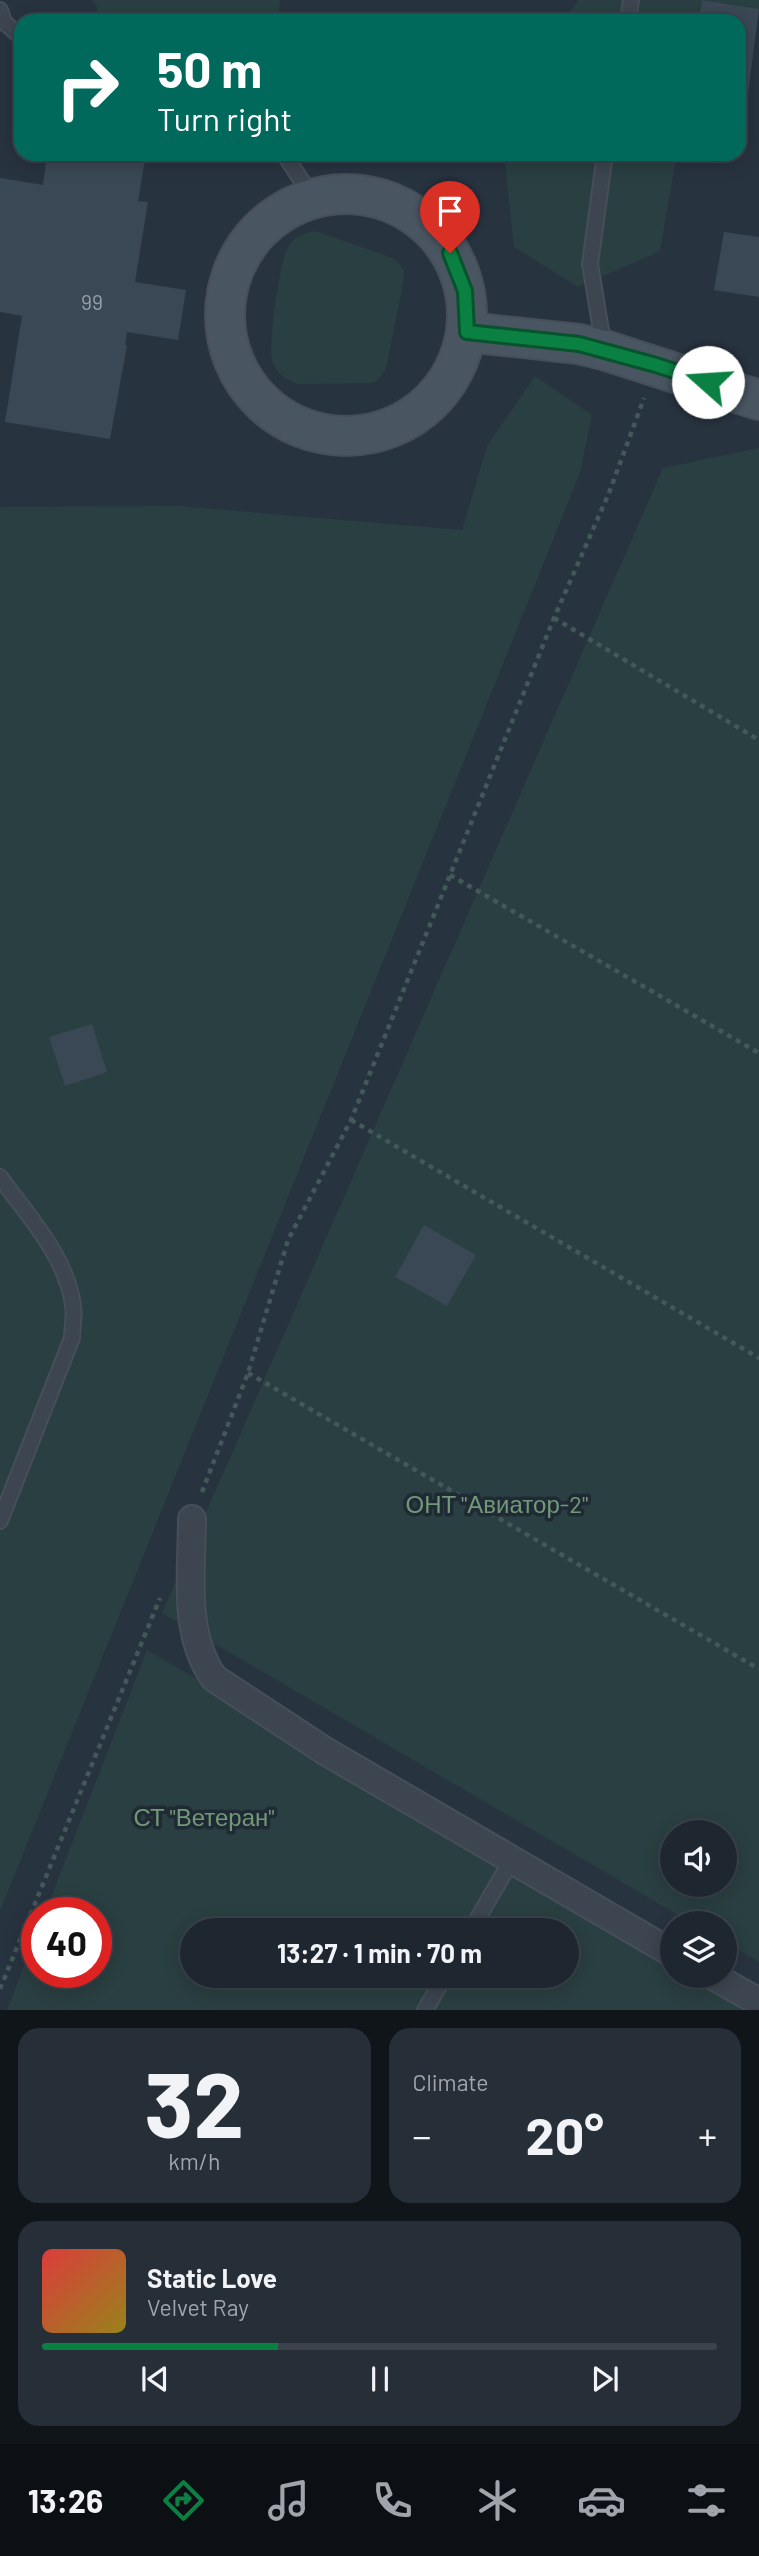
<!DOCTYPE html>
<meta charset="utf-8">
<style>
body{margin:0;font-family:Barlow,sans-serif;background:#262e38;color:#f1f3f6;height:100vh;display:flex;flex-direction:column;font-size:26px;white-space:nowrap}
*{box-sizing:border-box;margin:0}
p{font-size:23px;color:#a1a5ab}
.icon{flex:none;width:38px;height:38px;fill:none;stroke:currentColor;stroke-width:2;stroke-linecap:round;stroke-linejoin:round}
.map{position:relative;height:2010px;overflow:hidden}
.sheet{display:flex;flex-direction:column;gap:18px;padding:18px;background:#10151a;flex:1}
.sheet>*{flex:none}
.banner{position:absolute;left:14px;top:14px;width:732px;height:147px;border-radius:21px;box-shadow:0 4px 18px #0003,0 0 0 2px #3c434c;background:#00695c;color:#fff;overflow:hidden}
.buttons{position:absolute;left:660px;top:1820px;display:grid;gap:14px}
.buttons a{display:grid;place-items:center;width:77px;height:77px;border-radius:50%;background:#1e2630;box-shadow:0 4px 18px #0003,0 0 0 2px #3c434c;font-size:35px}
.speed{position:absolute;left:21px;top:1897px;display:flex;gap:14px;font-size:35px;font-weight:700;text-align:center}
.speed>*{display:grid;place-content:center;width:91px;height:91px;border-radius:50%;background:#1e2630;box-shadow:0 4px 18px #0003,0 0 0 2px #3c434c;line-height:1}
.speed .limit{border:10px solid #d22;background:#fff;color:#111}
.pin{position:absolute;display:grid;place-items:center;width:60px;height:60px;color:#fff;margin:-72px -30px;border-radius:50% 50% 50% 0;rotate:-45deg;box-shadow:0 0 7px #0007}
.pin .icon{rotate:45deg}
.me{position:absolute;width:77px;margin:-38px;rotate:289deg;stroke-linejoin:round;filter:drop-shadow(0 0 5px #0008)}
.turn{display:flex;align-items:center;gap:24px;height:147px;padding:0 28px;font-size:32px}
.turn .icon{width:91px;height:91px;stroke-width:2.5}
.turn b{display:block;font-size:49px;line-height:60px}
.big{font-size:52px;font-weight:700;line-height:1.1}
.sheet .widget{flex:1;display:flex;flex-direction:column;justify-content:center;gap:10px;min-width:0;padding:0 24px;border-radius:21px;background:#262e38}
.sheet .dial{align-items:center;gap:0}
.dial b{font-size:91px;line-height:1}
.song{display:flex;align-items:center;gap:21px}
.cover{width:84px;height:84px;border-radius:10px;background:linear-gradient(135deg,hsl(0 70% 55%),hsl(50 70% 35%))}
.played{height:7px;border-radius:4px;background:linear-gradient(90deg,#0b8043 35%,#3c434c 35%)}
.keys{display:flex;justify-content:space-around;direction:ltr}
.heat{display:flex;justify-content:space-between;align-items:center;font-size:38px;direction:ltr}
.sheet .tiles{flex:1;display:grid;gap:18px;grid-template-columns:1fr 1fr}
.widget:last-child{grid-column:span 2}
.trip{position:absolute;left:180px;top:1918px;width:399px;height:70px;border-radius:35px;background:#1e2630;box-shadow:0 4px 18px #0003,0 0 0 2px #3c434c;font-weight:700;line-height:70px;text-align:center}
.tab-bar{display:flex;height:112px;justify-content:space-around;align-items:center;background:#0c0f13;color:#a1a5ab}
.tab-bar .icon{width:49px;height:49px}
.tab-bar .active{color:#0b8043}
.tab-bar b{font-size:32px;color:#f1f3f6}
.map>svg:first-child{display:block}
.green{fill:#2a3f41;fill-rule:evenodd}
.building{fill:#3a4855}
.lines{fill:none;stroke-linecap:round;stroke-linejoin:round}
.lane-casing{stroke:#454e59;stroke-width:18}
.street-casing{stroke:#454e59;stroke-width:30}
.secondary-casing{stroke:#454e59;stroke-width:42}
.path{stroke:#435858;stroke-width:4.5;stroke-dasharray:5 5;stroke-linecap:butt}
.lane{stroke:#3c4550;stroke-width:14}
.street{stroke:#3c4550;stroke-width:26}
.secondary{stroke:#4a5562;stroke-width:38}
.route-casing{stroke:#07532c;stroke-width:18}
.route{stroke:#0b8043;stroke-width:12}
.labels{text-anchor:middle;dominant-baseline:central;stroke-width:7;stroke-linejoin:round;paint-order:stroke}
.number-label{font-size:21px;fill:#96a0ab}
.park-label{font-size:24px;fill:#719978;stroke:#202a35}
</style>
<div class="map">
<svg width="759" height="2010" viewBox="0 0 759 2010">
<rect width="100%" height="100%" fill="#283340"/>
<g class="green">
<path d="M92 0H280L278 21H98L97 7Z"/>
<path d="M579 0H759V9L702 0 699 21H561Z"/>
<path d="M504 154H677L660 251 578 287 514 247Z"/>
<path d="M316 231 395 259 404 270 403 284 386 369 378 380 371 383 298 384C288 380 278 375 273 364 267 349 279 260 289 246 295 236 305 233 316 231Z"/>
<path d="M535 376 592 415 580 473 0 1911V507L178 506 462 530 487 446Z"/>
<path d="M759 448V1962L725 1942 724 1923H692L162 1613 663 468ZM672 1832H724V1885H672Z"/>
<path d="M147 1650 672 1957V1976H705L759 2010H7L37 1933V1972H96V1913H45ZM192 1930H567V1976H192Z"/>
</g>
<g class="building">
<path d="M702 0 759 9 747 101 738 100V21H699Z"/>
<path d="M47 154H146L138 201 148 202 135 282 186 290 178 340 127 332 125 345H127L110 439 5 422 22 316 0 312V178L43 185Z"/>
<path d="M724 232 759 237V297L714 290Z"/>
<path d="M92 1024 107 1072 65 1086 49 1037Z"/>
<path d="M424 1225 476 1255 447 1306 395 1277Z"/>
</g>
<g class="lines">
<g class="lane-casing">
<g id="lane">
<path d="M0 10 4 22 21 37"/>
<path d="M628 21 631 0"/>
<path d="M284 154 313 198"/>
<path d="M604 348 590 264 605 154"/>
<path d="M0 1177C28 1216 66 1256 73 1305 75 1316 72 1328 72 1338L0 1521"/>
<path d="M471 1930 511 1861"/>
<path d="M425 2010 445 1976"/>
</g>
</g>
<g class="street-casing">
<g id="street">
<path d="M192 1519C192 1571 182 1633 214 1678L325 1751 672 1953"/>
<path d="M713 1976 759 2002"/>
</g>
</g>
<g class="secondary-casing">
<g id="secondary">
<circle cx="346" cy="315" r="121"/>
<path d="M467 332 579 344 604 350 759 400"/>
</g>
</g>
<g class="path">
<path d="M554 618 759 740"/>
<path d="M450 875 759 1053"/>
<path d="M351 1120 759 1358"/>
<path d="M248 1373 759 1669"/>
<path d="M202 1492 248 1373 288 1240 351 1120 554 618 609 493 644 398"/>
<path d="M0 1989 160 1598"/>
</g>
<use href="#lane" class="lane"/>
<use href="#street" class="street"/>
<use href="#secondary" class="secondary"/>
</g>
<g class="lines">
<g class="route-casing">
<path id="route" d="M450 253 465 291 467 332 579 344 656 365 708 382"/>
</g>
<use href="#route" class="route"/>
</g>
<g class="labels">
<g class="number-label">
<text x="92" y="301">99</text>
</g>
<g class="park-label">
<text x="497" y="1503">ОНТ "Авиатор-2"</text>
<text x="204" y="1816">СТ "Ветеран"</text>
</g>
</g>
</svg>
<div class="buttons">
<a><svg class="icon" aria-label="sound" viewBox="0 0 24 24"><path d="M4 9h4l5-4v14l-5-4H4zM17 9q2 3 0 6"/></svg></a>
<a><svg class="icon" aria-label="layers" viewBox="0 0 24 24"><path d="M12 4l9 5-9 5-9-5zM3 14l9 5 9-5"/></svg></a>
</div>
<div class="speed"><div class="limit">40</div></div>
<div class="pin" style="left:450px;top:253px;background:#d93025"><svg class="icon" aria-label="arrive" viewBox="0 0 24 24"><path d="M6 21V4h12l-3 4 3 4H6"/></svg></div>
<svg class="me" style="left:708px;top:382px" viewBox="-20 -20 40 40"><circle r="19" fill="#fff"/><path d="M0-13L10 11 0 6-10 11z" fill="#0b8043"/></svg>
<div class="trip">13:27 · 1 min · 70 m</div>
<div class="banner">
<div class="turn"><svg class="icon" aria-label="right" viewBox="0 0 24 24"><path d="M7 20v-9h11M14 6l5 5-5 5"/></svg><div><b>50 m</b>Turn right</div></div>
</div>
</div>
<section class="sheet">
<div class="tiles">
<div class="widget dial"><b>32</b><p>km/h</p></div>
<div class="widget"><p>Climate</p>
<div class="heat"><a>−</a><b class="big">20°</b><a>+</a></div>
</div>
<div class="widget">
<div class="song"><i class="cover"></i><div><b>Static Love</b><p>Velvet Ray</p></div></div>
<div class="played"></div>
<div class="keys"><svg class="icon" aria-label="previous" viewBox="0 0 24 24"><path d="M18 5L8 12l10 7zM5 5v14"/></svg><svg class="icon" aria-label="pause" viewBox="0 0 24 24"><path d="M8 5v14M16 5v14"/></svg><svg class="icon" aria-label="next" viewBox="0 0 24 24"><path d="M6 5l10 7-10 7zM19 5v14"/></svg></div>
</div>
</div>
</section>
<nav class="tab-bar">
<b>13:26</b>
<svg class="icon active" aria-label="directions" viewBox="0 0 24 24"><path d="M12 3l9 9-9 9-9-9zM9 14v-3h6M13 9l2 2-2 2"/></svg>
<svg class="icon" aria-label="music" viewBox="0 0 24 24"><path d="M9 18V5l10-2v13"/><circle cx="6" cy="18" r="3"/><circle cx="16" cy="16" r="3"/></svg>
<svg class="icon" aria-label="phone" viewBox="0 0 24 24"><path d="M5 4h4l2 5-3 2q2 4 5 5l2-3 5 2v4C11 20 4 13 5 4z"/></svg>
<svg class="icon" aria-label="climate" viewBox="0 0 24 24"><path d="M12 3v18M4 7l16 10M4 17L20 7"/></svg>
<svg class="icon" aria-label="car" viewBox="0 0 24 24"><path d="M5 17H2v-5l4-1 3-4h7l3 4 3 1v5h-3M9 17h6M6 11h13"/><circle cx="7" cy="17" r="2"/><circle cx="17" cy="17" r="2"/></svg>
<svg class="icon" aria-label="filters" viewBox="0 0 24 24"><path d="M4 7h16M4 17h16"/><circle cx="9" cy="7" r="2"/><circle cx="15" cy="17" r="2"/></svg>
</nav>
